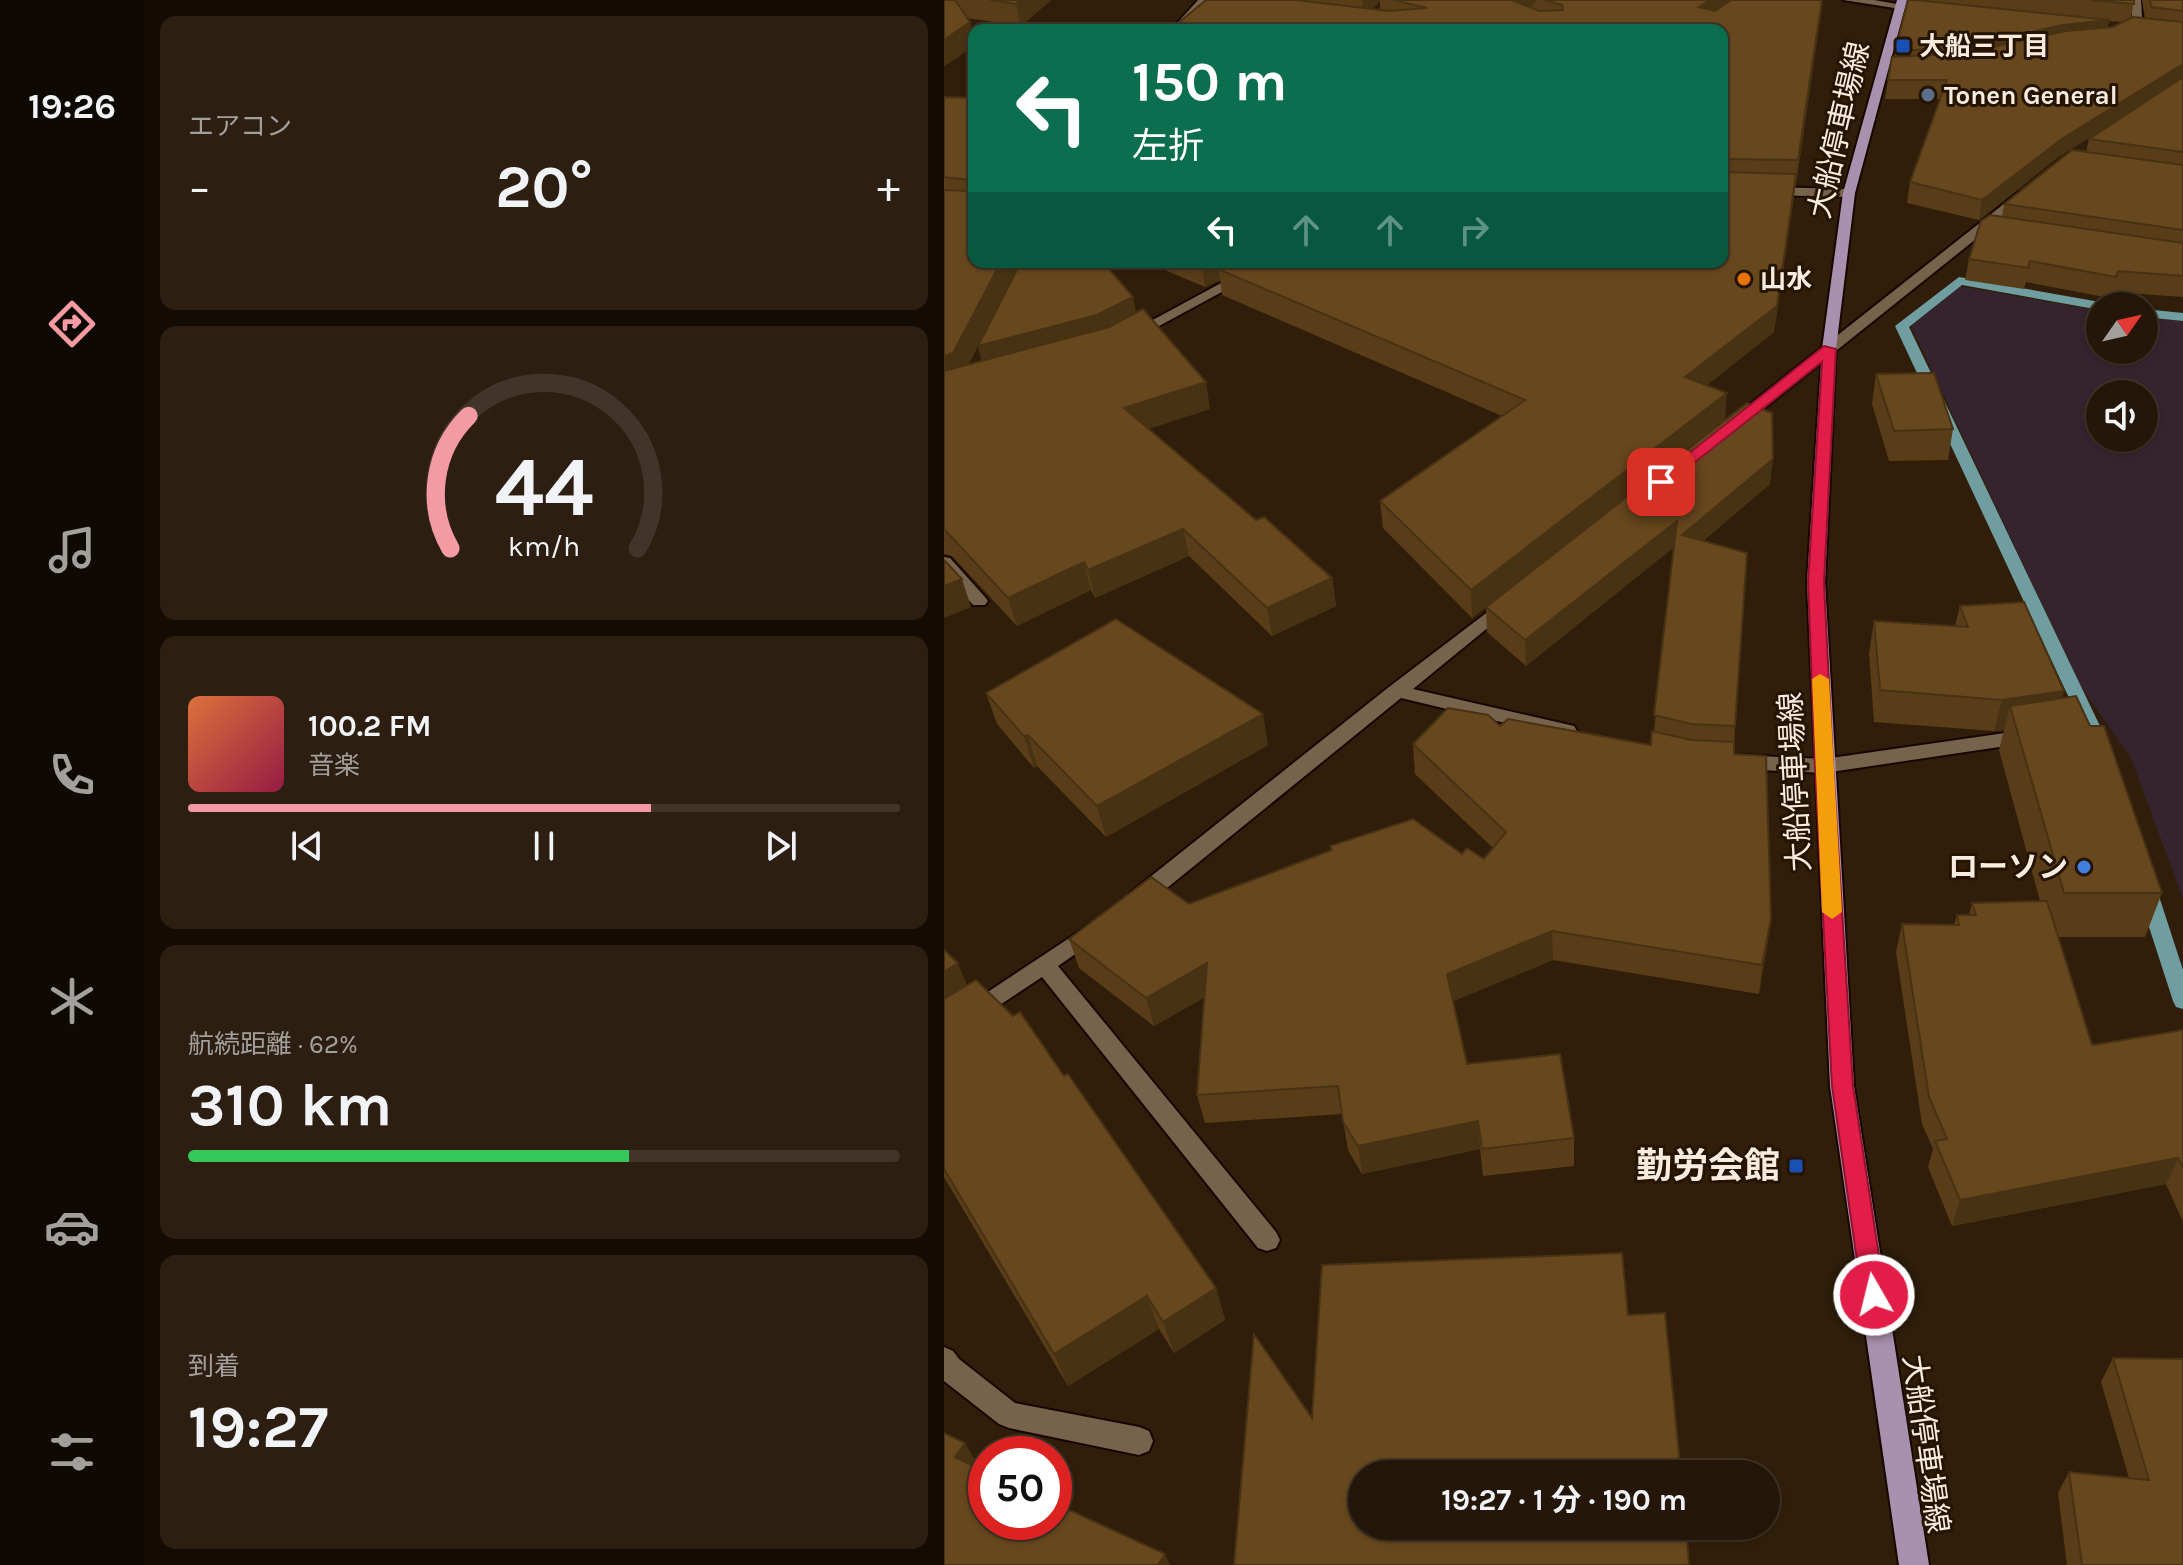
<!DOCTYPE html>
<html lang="ja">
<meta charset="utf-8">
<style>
body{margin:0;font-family:Karla,"Noto Sans JP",sans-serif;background:#2c1f12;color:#f1f3f6;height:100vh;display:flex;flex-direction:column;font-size:30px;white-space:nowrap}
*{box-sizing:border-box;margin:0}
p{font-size:26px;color:#a39f9c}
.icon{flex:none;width:44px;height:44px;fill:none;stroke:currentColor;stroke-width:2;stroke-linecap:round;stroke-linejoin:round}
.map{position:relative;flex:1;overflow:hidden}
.details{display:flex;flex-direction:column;gap:16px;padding:16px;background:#140c04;width:800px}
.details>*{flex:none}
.guide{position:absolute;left:24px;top:24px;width:760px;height:244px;border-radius:16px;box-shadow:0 2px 6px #0004,0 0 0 2px #413529;background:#0b6e4f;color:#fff;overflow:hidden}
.needle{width:52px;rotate:56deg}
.fabs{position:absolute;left:1142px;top:292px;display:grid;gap:16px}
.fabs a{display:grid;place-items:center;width:72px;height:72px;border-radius:50%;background:#241608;box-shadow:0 2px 6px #0004,0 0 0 2px #413529;font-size:40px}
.speed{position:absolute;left:24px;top:1436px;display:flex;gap:16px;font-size:40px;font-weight:700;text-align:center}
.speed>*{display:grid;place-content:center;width:104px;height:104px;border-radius:50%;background:#241608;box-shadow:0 2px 6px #0004,0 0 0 2px #413529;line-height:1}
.speed .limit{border:12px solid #d22;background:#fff;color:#111}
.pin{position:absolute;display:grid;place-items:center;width:68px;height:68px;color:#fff;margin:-34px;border-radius:16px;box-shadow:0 4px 12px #0006}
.me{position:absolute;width:88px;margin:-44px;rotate:352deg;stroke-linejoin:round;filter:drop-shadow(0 0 6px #0008)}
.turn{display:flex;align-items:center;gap:28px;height:168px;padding:0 32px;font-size:36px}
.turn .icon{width:104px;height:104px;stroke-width:2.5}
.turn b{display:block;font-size:56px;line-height:68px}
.lanes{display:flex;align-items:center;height:76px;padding:0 32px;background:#0003;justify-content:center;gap:40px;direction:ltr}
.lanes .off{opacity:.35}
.big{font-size:60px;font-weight:700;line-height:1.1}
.details .tile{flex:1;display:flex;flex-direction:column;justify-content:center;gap:12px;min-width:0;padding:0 28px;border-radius:16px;background:#2c1f12}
.details .dial{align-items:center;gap:0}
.dial svg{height:208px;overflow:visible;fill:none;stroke:#413529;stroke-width:7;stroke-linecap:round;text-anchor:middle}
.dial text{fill:#f1f3f6;stroke:none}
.song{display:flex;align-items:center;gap:24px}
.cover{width:96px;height:96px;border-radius:12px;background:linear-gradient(135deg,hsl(20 70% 55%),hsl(340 70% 35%))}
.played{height:8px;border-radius:4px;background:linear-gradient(90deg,#f49aa3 65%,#413529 65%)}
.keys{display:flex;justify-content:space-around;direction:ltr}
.heat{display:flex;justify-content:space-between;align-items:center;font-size:44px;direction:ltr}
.charge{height:12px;border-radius:6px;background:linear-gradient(90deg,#34c759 62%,#413529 0)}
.trip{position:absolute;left:404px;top:1460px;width:432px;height:80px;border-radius:40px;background:#241608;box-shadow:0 2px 6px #0004,0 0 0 2px #413529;font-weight:700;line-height:80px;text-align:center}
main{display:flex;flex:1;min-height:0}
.menu{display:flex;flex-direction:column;width:144px;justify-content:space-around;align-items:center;background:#0e0903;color:#a39f9c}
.menu .icon{width:56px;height:56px}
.menu .selected{color:#f49aa3}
.menu b{font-size:36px;color:#f1f3f6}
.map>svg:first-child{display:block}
.education{fill:#35242d;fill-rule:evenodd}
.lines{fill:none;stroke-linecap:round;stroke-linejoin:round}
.stream{fill:#6f9da0;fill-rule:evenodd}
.minor-casing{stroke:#170700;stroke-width:4}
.major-casing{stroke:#170700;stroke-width:4}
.minor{fill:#77624c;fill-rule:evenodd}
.major{fill:#a990ae;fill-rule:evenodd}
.wall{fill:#593d19;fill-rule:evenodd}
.shaded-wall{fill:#483214}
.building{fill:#67471d;stroke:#483214;stroke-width:2}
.route{fill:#e11d48;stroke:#92132f;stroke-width:2}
.slow{fill:#f59e0b}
.transit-dot{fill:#1a4fb4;stroke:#261402;stroke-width:3}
.service-dot{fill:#5c6f8a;stroke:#261402;stroke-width:3}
.food-dot{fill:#e8710a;stroke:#261402;stroke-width:3}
.shop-dot{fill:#3f7fe0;stroke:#261402;stroke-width:3}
.labels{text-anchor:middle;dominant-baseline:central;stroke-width:6;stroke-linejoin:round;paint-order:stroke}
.far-poi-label{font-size:26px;font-weight:bold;fill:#f8ebdf;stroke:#261402;text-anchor:start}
.street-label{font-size:30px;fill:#f8ebdf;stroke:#261402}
.poi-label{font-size:30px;font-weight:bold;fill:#f8ebdf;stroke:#261402;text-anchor:end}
.near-poi-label{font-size:36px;font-weight:bold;fill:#f8ebdf;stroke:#261402;text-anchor:end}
</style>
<main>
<nav class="menu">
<b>19:26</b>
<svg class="icon selected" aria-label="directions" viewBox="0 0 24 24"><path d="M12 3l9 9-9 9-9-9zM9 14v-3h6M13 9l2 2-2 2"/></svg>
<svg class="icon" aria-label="music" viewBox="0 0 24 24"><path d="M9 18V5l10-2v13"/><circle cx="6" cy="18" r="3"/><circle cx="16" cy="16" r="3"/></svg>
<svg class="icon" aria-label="phone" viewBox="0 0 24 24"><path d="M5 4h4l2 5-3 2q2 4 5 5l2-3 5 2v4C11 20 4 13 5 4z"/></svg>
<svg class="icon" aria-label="climate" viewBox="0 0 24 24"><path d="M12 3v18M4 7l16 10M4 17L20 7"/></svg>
<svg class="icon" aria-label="car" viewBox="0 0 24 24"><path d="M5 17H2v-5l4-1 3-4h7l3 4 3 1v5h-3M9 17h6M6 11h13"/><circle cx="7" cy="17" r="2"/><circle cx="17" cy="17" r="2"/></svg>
<svg class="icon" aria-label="filters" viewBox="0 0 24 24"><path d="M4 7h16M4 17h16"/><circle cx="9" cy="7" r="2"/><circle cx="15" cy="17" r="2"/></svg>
</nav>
<section class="details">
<div class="tile"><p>エアコン</p>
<div class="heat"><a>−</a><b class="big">20°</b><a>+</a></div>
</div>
<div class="tile dial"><svg viewBox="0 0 100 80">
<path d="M14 69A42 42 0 1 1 86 69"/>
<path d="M14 69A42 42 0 0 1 21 18" stroke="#f49aa3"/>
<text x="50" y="56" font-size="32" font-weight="700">44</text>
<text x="50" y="72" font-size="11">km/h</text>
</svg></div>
<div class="tile">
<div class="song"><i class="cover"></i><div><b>100.2 FM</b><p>音楽</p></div></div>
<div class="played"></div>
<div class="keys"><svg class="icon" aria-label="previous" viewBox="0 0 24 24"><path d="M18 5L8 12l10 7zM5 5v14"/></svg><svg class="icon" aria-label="pause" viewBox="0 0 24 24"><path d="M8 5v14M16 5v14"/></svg><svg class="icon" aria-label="next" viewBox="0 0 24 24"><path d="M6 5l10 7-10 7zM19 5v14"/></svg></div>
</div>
<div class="tile"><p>航続距離 · 62%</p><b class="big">310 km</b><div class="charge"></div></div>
<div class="tile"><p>到着</p><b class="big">19:27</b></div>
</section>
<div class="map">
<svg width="1239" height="1565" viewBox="0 0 1239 1565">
<rect width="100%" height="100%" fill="#301e0a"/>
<path class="education" d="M1015 286 1156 311V350H1200V317L1239 321V899L1187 758 1136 685 967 326ZM1156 394H1200V438H1156Z"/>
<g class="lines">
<g class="stream">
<path d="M1015 277 1156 302 1162 306H1156V310L1018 285 965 327 1166 747 1163 751H1151L1148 747 951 326Z"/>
<path d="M1200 309 1239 313V321L1200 317Z"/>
<path d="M1203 883 1210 885 1213 890 1239 970V1009L1232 1007 1229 1001 1193 890 1196 885Z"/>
</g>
<g class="minor-casing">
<g id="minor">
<path d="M254 0H265L239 30H227Z"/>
<path d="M899 0H930L981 9 976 12Z"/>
<path d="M1187 0H1197L1199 33 1189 31Z"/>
<path d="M778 186 905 189 911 193 905 197 778 194Z"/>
<path d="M1075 192 1087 195 798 426H786V420Z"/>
<path d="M316 262H333L193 338H183L181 335Z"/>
<path d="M0 557 6 558 41 597 44 601 41 605H29L0 573Z"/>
<path d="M562 598 568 600 571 604 568 608 469 689 630 726 633 731 630 736 623 738 457 698 202 905H186L183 899 186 893 445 687Z"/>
<path d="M1082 730 1089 732 1092 737 1089 742 880 773 796 769 786 762 796 755 880 759Z"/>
<path d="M148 923 156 925 159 931 156 937 114 966 332 1232 336 1240 332 1248 323 1251 314 1248 98 977 0 1042V1021Z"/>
<path d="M0 1347 9 1351 15 1359 71 1403 195 1427 205 1431 209 1441 205 1451 195 1455 65 1428 55 1424 0 1381Z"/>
</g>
</g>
<g class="major-casing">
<path id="major" d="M953 0H963L911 193 892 349 881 582 910 1086 985 1565H955L886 1086 863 582 878 349 899 193Z"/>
</g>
<use href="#minor" class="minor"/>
<use href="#major" class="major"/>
</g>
<g class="wall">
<path d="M0 0H107L77 26 23 18 30 46 0 66Z"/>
<path d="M262 0H879L830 332 763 385 781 420 826 484 759 541 791 726 790 754 827 919 815 994 609 960 509 1001 523 1064 630 1138V1166L539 1176 536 1149 418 1174 404 1150 398 1114 261 1123 253 1095 261 997 210 1026 135 968 125 939 245 904 387 850 386 846 518 854 540 859 549 848 471 774 469 744 556 726 707 745 710 731 730 547 582 666 543 632 542 607 528 618 439 528 436 501 558 416 278 295 276 280 261 287 202 262H778ZM436 1V10L428 9Z"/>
<path d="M964 0H1190L1187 18H1201L1198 0H1239V297L1168 292 1166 298 1082 282 1080 289 1021 280 1025 259 1058 216 1060 204 1142 152 1145 139 1166 125 1114 157 1035 220 963 203 966 182 996 99H941L944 80ZM1165 21 1179 22 1169 27 1163 28Z"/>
<path d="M0 97 30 98 24 365 38 361 34 346 192 313 266 409 204 429 312 520 388 578 392 606 328 636 245 556 151 598 147 590 73 626 8 556 0 554Z"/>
<path d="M932 374 1009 429 1004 460 945 461 928 404Z"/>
<path d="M1016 606 1120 691 1118 698 1218 893 1201 937H1115L1148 1045 1239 1030V1222L1222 1184 1008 1226 984 1167 989 1149 978 1124 952 952 958 924 1010 925 1013 915H1025L1028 903 1096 901 1055 750 1060 730 1050 731 930 722 925 653 930 621 1011 626Z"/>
<path d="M42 693 324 745 162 837 93 766 90 768 53 724Z"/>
<path d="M0 950 23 986 120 1076 272 1288 281 1320 230 1353 215 1329 124 1386 0 1177Z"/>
<path d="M1169 1358 1239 1565H1123L1114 1493 1125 1472 1185 1478 1157 1382Z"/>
</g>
<g class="shaded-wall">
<path d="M76 0H107L77 26 72 4Z"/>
<path d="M418 0H436V1L419 17Z"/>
<path d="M571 0H592V2L570 24V1Z"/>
<path d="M766 0H795L754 30 755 7Z"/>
<path d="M878 0H879L852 185 854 160Z"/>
<path d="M1165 20 1162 34 1018 60 1020 47 1119 25Z"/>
<path d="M26 22 30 38V46L0 66V40Z"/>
<path d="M1239 64V79L1114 157 1035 220 1038 200 1119 138Z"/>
<path d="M852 174 830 332 739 404 741 377Z"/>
<path d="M57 262H76L17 380 0 385V356Z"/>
<path d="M257 262H310L274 269 276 280 261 287Z"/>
<path d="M189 297 194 323 42 372 34 346Z"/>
<path d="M262 382 266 409 186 435 180 408Z"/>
<path d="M783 393 781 420 528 618 527 590Z"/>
<path d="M829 459 826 484 736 560 738 535Z"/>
<path d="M733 521 731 546 582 666 581 640Z"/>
<path d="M239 529 245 556 151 598 144 570Z"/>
<path d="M140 562 147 590 73 626 64 598Z"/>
<path d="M388 578 392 606 328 636 323 608Z"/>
<path d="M18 579 27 607 0 618V586Z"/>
<path d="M1120 691 1111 722 1066 706 1060 730 1050 731 1058 700Z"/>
<path d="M319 714 324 745 162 837 153 806Z"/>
<path d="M84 735 93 766 90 768 80 736Z"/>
<path d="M827 919 823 948 815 994 818 965Z"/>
<path d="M608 931 609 960 505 1003 503 974Z"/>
<path d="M14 963 28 998 0 1017V972Z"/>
<path d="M263 963 270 992 210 1026 202 998Z"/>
<path d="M534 1121 536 1149 418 1174 414 1146Z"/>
<path d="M1234 1158 1222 1184 1008 1226 1016 1200Z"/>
<path d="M272 1288 281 1320 230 1353 219 1322Z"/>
<path d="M203 1296 215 1329 124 1386 110 1354Z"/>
<path d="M21 1443 42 1479 11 1457Z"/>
<path d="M221 1554 226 1565H214Z"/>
</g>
<g class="building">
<path d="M0 0H11L26 22 0 40Z"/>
<path d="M46 0H76L72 4Z"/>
<path d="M262 0H352L445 11 483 8 449 0H571L570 1 596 11 619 10 618 5 601 0H766L755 7 771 11 787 0H878L854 160 780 159 778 160V30H226Z"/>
<path d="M964 0H972L1165 20 1119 25 1020 47 951 51Z"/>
<path d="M1146 0H1190V4Z"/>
<path d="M1206 0H1239V11L1207 7Z"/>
<path d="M1189 17 1239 22V64L1119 138 1038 200 966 182 1003 80H944L948 57 1022 53 1121 31 1169 27Z"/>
<path d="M1239 77V152L1145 139Z"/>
<path d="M0 97 30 98V262H57L9 353 0 356V190L23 191 27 180 0 177Z"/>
<path d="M1128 150 1239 165V230L1060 204Z"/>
<path d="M778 166 780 172 852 174 833 306 741 377 783 393 527 590 436 501 581 400 274 269 288 262H778Z"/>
<path d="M1046 215 1239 243V276L1174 271 1172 277 1086 261 1084 268 1025 259 1037 221Z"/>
<path d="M77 262H159L189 297 153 315 34 346Z"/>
<path d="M199 309 262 382 180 408 312 520 320 517 388 578 323 608 239 529 144 570 140 562 64 598 0 529V371L165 327Z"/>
<path d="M990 373 1009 429 950 431 932 374Z"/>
<path d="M803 403 828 413 829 459 738 535 803 553 791 726 747 724 710 715 733 521 581 640 542 607Z"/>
<path d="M0 560 18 579 0 586Z"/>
<path d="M1080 602 1120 691 1058 700 936 690 930 621 1024 627 1016 606Z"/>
<path d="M172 619 319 714 153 806 84 735 80 736 42 693Z"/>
<path d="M1132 696 1146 726H1160L1218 893H1120L1066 706Z"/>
<path d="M504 708 544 715 556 726 564 719 707 745 708 731 747 740 790 742V754L822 756 827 919 818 965 608 931 503 974 523 1064 616 1054 630 1138 538 1149 534 1121 414 1146 399 1122 394 1086 253 1095 263 963 202 998 125 939 207 877 245 904 388 850 386 846 469 819 518 854 523 848 540 859 562 832 469 744Z"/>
<path d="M1103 901 1148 1045 1239 1030V1168L1234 1158 1016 1200 991 1141 1003 1139 985 1097 958 924 1015 925 1013 915H1032L1028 903Z"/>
<path d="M0 950 14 963 0 972Z"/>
<path d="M32 980 69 1016 76 1012 120 1076 124 1074 272 1288 219 1322 203 1296 110 1354 0 1169V999Z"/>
<path d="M678 1253 684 1315 721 1313 737 1474H418V1526H742L745 1565H290L310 1334 368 1418 378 1265Z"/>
<path d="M1169 1358 1239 1359V1565H1138L1125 1472 1205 1480Z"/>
<path d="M0 1433 21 1443 11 1457 42 1472V1522H110V1503L221 1554 214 1565H0Z"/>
</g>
<path class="route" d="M880 346 892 349 880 582 889 766 909 1086 941 1295 938 1303 930 1306 921 1303 918 1295 888 1086 871 766 864 582 878 362 722 485 709 482Z"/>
<path class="slow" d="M876 674 885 679 898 912 888 919 878 912 868 679Z"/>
<g class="transit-dot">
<rect x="951" y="38" width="16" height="16" rx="4"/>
<rect x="844" y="1158" width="16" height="16" rx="4"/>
</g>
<circle class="service-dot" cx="984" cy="95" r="8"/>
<circle class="food-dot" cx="800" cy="279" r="8"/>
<circle class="shop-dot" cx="1140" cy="867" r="8"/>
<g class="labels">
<g class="far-poi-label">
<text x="975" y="46">大船三丁目</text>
<text x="1000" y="95">Tonen General</text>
<text x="816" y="279">山水</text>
</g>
<g class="street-label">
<text transform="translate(895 130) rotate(-77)">大船停車場線</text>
<text transform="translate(851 782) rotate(-93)">大船停車場線</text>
<text transform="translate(982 1444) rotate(82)">大船停車場線</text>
</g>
<g class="poi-label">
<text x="1124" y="867">ローソン</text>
</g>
<g class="near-poi-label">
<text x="836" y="1166">勤労会館</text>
</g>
</g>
</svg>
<div class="fabs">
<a><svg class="needle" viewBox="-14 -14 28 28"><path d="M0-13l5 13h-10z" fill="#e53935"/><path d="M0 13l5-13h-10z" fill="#a39f9c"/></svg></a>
<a><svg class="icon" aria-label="sound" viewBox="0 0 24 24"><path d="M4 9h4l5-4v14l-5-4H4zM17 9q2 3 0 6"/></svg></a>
</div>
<div class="speed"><div class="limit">50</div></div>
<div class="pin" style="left:717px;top:482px;background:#d93025"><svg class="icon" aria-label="arrive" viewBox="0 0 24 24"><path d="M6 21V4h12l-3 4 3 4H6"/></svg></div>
<svg class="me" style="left:930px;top:1295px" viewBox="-20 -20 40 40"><circle r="17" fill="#e11d48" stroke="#fff" stroke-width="3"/><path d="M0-11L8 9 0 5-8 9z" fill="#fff"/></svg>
<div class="trip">19:27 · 1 分 · 190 m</div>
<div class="guide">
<div class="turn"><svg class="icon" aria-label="left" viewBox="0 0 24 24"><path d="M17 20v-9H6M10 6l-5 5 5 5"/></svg><div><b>150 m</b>左折</div></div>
<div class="lanes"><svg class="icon" aria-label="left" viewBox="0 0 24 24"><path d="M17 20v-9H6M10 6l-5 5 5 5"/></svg><svg class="icon off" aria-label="ahead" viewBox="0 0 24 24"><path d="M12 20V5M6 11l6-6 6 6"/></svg><svg class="icon off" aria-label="ahead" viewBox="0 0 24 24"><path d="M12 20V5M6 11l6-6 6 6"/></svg><svg class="icon off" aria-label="right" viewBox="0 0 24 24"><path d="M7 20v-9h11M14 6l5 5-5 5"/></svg></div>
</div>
</div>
</main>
